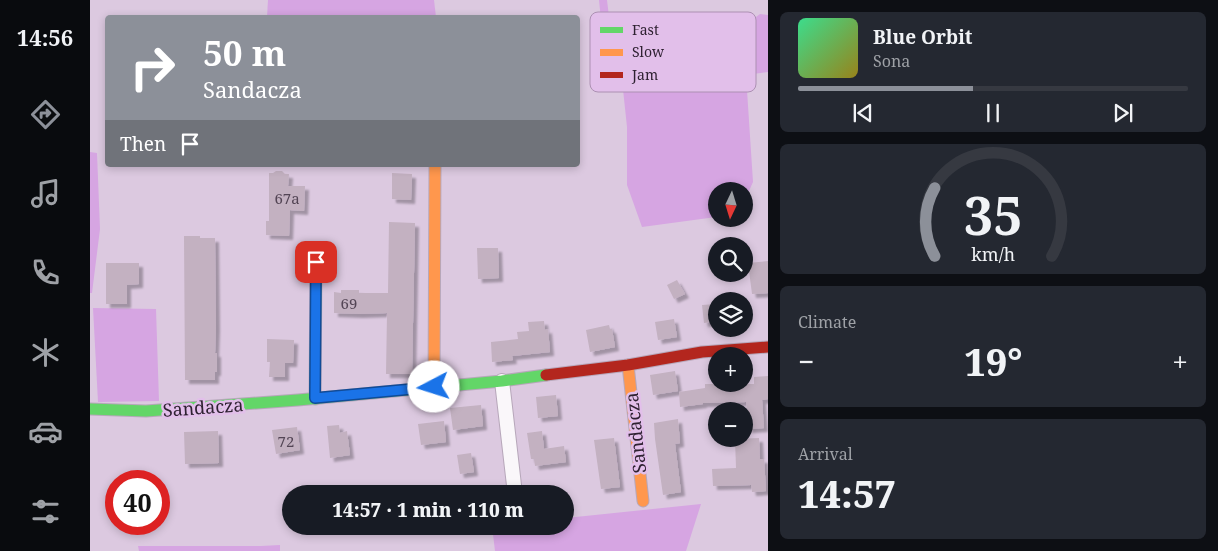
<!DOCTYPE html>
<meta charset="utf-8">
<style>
body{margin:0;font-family:"Noto Serif",serif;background:#242831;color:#f1f3f6;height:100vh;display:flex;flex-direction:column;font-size:19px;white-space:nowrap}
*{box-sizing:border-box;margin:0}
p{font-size:16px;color:#9ea1a6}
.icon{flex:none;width:28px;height:28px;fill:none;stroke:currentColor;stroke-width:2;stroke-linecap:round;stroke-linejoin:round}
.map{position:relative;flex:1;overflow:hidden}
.details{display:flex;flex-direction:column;gap:12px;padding:12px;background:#0d0f14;width:450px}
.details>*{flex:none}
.top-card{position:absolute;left:15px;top:15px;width:475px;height:152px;border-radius:5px;box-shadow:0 2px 8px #0003;background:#8c9099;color:#fff;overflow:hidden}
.needle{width:32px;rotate:184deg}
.tools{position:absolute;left:618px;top:182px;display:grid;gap:10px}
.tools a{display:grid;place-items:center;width:45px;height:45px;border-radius:50%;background:#171b24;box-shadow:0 2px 8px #0003;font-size:25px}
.speed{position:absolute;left:15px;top:470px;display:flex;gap:10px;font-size:25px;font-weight:700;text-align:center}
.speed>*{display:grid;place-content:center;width:65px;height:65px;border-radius:50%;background:#171b24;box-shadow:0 2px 8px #0003;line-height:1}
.speed .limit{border:8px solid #d22;background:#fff;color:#111}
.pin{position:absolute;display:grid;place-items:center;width:42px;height:42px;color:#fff;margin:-21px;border-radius:10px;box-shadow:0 2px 8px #0006}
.me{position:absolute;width:55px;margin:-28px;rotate:265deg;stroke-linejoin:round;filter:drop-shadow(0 0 4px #0008)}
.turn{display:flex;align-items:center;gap:18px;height:105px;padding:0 15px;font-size:22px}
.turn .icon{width:65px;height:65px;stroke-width:2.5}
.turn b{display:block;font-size:35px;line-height:42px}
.then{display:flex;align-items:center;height:48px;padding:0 15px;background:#0003;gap:10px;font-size:19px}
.big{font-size:38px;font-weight:800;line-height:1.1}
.details .card{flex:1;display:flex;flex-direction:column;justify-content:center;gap:8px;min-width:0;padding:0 18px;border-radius:8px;background:#242831}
.details .dial{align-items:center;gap:0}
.dial svg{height:130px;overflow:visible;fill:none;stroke:#363941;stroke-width:7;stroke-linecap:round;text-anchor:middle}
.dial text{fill:#f1f3f6;stroke:none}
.song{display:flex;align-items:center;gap:15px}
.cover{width:60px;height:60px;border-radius:8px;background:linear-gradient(135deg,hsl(150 70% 55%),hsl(50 70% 35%))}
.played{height:5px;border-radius:2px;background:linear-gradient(90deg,#8c9099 45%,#363941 45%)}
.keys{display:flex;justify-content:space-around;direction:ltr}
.heat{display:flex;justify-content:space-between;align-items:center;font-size:28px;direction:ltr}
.trip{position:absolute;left:192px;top:485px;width:292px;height:50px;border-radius:25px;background:#171b24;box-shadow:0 2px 8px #0003;font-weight:800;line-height:50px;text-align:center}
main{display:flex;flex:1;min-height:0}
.tabs{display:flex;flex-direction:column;width:90px;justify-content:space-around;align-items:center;background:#090b0e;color:#9ea1a6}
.tabs .icon{width:35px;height:35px}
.tabs .active{color:#8c9099}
.tabs b{font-size:22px;color:#f1f3f6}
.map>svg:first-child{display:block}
.green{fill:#d6a5e2}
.building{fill:#c3b1c1;filter:url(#shadow)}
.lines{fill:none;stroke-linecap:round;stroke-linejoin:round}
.street-casing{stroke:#b7a7ba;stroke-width:16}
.fast-casing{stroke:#b7a7ba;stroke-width:13}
.slow-casing{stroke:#b7a7ba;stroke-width:13}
.jam-casing{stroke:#b7a7ba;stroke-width:13}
.street{stroke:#faf7fa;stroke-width:14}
.fast{stroke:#63d668;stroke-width:11}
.slow{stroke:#ff974d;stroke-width:11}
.jam{stroke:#b3261e;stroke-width:11}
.route-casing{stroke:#114b97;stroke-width:12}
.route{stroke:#1a73e8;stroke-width:9}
.labels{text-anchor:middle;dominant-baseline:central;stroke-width:5;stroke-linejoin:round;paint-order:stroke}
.number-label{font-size:15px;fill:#534555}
.street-label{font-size:18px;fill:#2e2131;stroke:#e2bfea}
.key{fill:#e2bfea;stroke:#ac90b2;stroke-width:1}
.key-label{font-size:14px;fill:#2e2131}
</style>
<main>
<nav class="tabs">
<b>14:56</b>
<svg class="icon active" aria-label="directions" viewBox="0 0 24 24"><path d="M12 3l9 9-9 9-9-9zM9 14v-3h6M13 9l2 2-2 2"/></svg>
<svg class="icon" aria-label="music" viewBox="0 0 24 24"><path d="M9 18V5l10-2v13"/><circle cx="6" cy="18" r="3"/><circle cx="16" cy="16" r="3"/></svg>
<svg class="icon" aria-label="phone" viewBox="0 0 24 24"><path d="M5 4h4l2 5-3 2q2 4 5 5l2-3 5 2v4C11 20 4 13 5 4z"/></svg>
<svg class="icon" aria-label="climate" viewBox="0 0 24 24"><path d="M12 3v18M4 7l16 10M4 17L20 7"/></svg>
<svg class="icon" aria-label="car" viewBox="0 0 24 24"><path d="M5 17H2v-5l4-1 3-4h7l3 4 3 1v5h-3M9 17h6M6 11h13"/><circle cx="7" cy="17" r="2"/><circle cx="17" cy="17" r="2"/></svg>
<svg class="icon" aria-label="filters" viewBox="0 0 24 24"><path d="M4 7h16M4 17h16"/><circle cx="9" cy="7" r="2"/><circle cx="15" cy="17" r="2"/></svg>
</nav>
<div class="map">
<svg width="678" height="551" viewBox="0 0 678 551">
<defs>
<filter id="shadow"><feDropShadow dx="4" dy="4" stdDeviation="1" flood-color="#0004"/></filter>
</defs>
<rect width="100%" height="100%" fill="#dcc9e0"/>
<g class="green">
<path d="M178 0H344L346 17H177Z"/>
<path d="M509 0H517L525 66 543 70 622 69 640 61 654 34 666 17 670 14 678 15V72L656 75 663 182 654 202V191H626V217L552 227 537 185V127L532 80 516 69Z"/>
<path d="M0 152 7 153 10 229 2 293H0Z"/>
<path d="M3 308 66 309 69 401 8 402Z"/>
<path d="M611 504 596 551H405L402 526H476V518Z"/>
<path d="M190 545V551H49L48 546H171Z"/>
</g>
<g class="building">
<path d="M186 171H192L195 174H199L198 186H215L214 211 200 210 199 236 176 235V221H179V173H183Z"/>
<path d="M302 173 322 174 321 200 302 199Z"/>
<path d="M299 222 325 223 322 374H296L297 313 269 314 244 313V292L251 293V290H269V293H298Z"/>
<path d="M94 236H110V238H125L126 327 125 353H127V372H125V380H95Z"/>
<path d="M387 248H408L409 278 388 279Z"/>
<path d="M678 261V293L662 294 658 263Z"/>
<path d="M16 263H49V284L37 285V304H16Z"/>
<path d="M587 280 595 294 584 299 577 285Z"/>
<path d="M626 304V321L614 323 612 305Z"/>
<path d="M584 319 587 337 568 340 565 322Z"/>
<path d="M454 321 455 330 458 329 460 352 422 356 423 360 402 362 401 342 428 339 427 332 439 331 438 322Z"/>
<path d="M519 325 520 329H522L525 347 500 352 496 330Z"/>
<path d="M177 339 204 340 203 363H195V377H179L180 362H177Z"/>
<path d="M585 371 588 391 563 395 560 375Z"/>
<path d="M678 376V399L672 400 674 428 658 429 656 402 613 403V404L590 407 589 392 615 388V384H664V377Z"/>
<path d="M466 395 468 416 448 418 446 397Z"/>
<path d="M391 405 393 426 363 430 360 408Z"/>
<path d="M588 419 590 443 585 444 591 492 573 495 565 439 564 423Z"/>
<path d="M354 421 356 442 331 445 328 424Z"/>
<path d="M249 425 250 433 257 431 260 455 240 458 237 426Z"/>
<path d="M207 427 210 450 186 454 182 430Z"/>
<path d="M128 431 129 463 95 464 94 432Z"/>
<path d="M452 431 454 449 474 446 476 462 445 466 444 459H441L437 433Z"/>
<path d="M524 438 530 487 511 489 504 440Z"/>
<path d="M669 438 670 459H674L676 491 662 492 661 485 623 486 622 469 646 468 645 439Z"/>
<path d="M381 453 384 472 370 474 367 455Z"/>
</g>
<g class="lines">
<g class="street-casing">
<path id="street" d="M412 381 425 494"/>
</g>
<g class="fast-casing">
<g id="fast">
<path d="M225 399 226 262"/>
<path d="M0 409 56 411 208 400 412 381 456 375"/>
</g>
</g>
<g class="slow-casing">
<g id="slow">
<path d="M538 365 553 501"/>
<path d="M344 387 345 165"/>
</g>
</g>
<g class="jam-casing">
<path id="jam" d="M456 375 538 365 612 352 678 347"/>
</g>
<use href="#street" class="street"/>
<use href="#fast" class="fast"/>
<use href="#slow" class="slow"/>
<use href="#jam" class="jam"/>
</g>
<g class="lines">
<g class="route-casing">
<path id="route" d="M226 262 225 398 344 387"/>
</g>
<use href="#route" class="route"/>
</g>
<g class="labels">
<g class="number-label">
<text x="197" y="198">67a</text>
<text x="259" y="303">69</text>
<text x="196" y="441">72</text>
</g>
<g class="street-label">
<text transform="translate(113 407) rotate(-4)">Sandacza</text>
<text transform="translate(545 433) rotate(-96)">Sandacza</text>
</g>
</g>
<rect x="500" y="12" width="166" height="80" rx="8" class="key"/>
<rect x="510" y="27" width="23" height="6" fill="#63d668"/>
<rect x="510" y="49" width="23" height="7" fill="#ff974d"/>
<rect x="510" y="72" width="23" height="6" fill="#b3261e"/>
<g class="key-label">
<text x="542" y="35">Fast</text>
<text x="542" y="57">Slow</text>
<text x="542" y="80">Jam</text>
</g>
</svg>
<div class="tools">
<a><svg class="needle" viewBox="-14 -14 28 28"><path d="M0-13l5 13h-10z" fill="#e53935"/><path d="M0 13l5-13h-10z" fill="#9ea1a6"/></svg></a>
<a><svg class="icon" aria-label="search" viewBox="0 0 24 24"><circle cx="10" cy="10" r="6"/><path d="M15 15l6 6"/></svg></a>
<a><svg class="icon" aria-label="layers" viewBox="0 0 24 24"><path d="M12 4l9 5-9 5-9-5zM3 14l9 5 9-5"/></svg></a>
<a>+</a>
<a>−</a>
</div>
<div class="speed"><div class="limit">40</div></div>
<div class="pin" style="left:226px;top:262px;background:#d93025"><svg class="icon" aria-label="arrive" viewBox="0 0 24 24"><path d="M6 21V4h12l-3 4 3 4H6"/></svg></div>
<svg class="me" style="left:344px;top:387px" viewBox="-20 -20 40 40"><circle r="19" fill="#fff"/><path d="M0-13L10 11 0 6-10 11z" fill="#1a73e8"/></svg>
<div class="trip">14:57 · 1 min · 110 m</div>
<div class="top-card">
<div class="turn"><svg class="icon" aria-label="right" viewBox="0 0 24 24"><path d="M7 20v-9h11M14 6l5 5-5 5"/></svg><div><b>50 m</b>Sandacza</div></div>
<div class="then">Then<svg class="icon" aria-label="arrive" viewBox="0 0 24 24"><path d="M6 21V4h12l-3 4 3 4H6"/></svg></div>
</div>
</div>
<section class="details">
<div class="card">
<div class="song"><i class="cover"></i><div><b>Blue Orbit</b><p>Sona</p></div></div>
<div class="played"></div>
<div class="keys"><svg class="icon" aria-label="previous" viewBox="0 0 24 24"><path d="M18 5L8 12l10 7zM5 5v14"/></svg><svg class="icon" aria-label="pause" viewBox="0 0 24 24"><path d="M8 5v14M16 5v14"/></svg><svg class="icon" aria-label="next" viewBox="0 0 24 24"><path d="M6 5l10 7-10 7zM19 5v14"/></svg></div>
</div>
<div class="card dial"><svg viewBox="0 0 100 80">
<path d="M14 69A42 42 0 1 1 86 69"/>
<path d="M14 69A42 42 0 0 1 14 27" stroke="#8c9099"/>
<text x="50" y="56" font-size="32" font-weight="700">35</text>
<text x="50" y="72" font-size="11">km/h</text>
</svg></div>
<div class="card"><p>Climate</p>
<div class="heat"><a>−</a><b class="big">19°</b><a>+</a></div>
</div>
<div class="card"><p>Arrival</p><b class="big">14:57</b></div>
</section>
</main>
